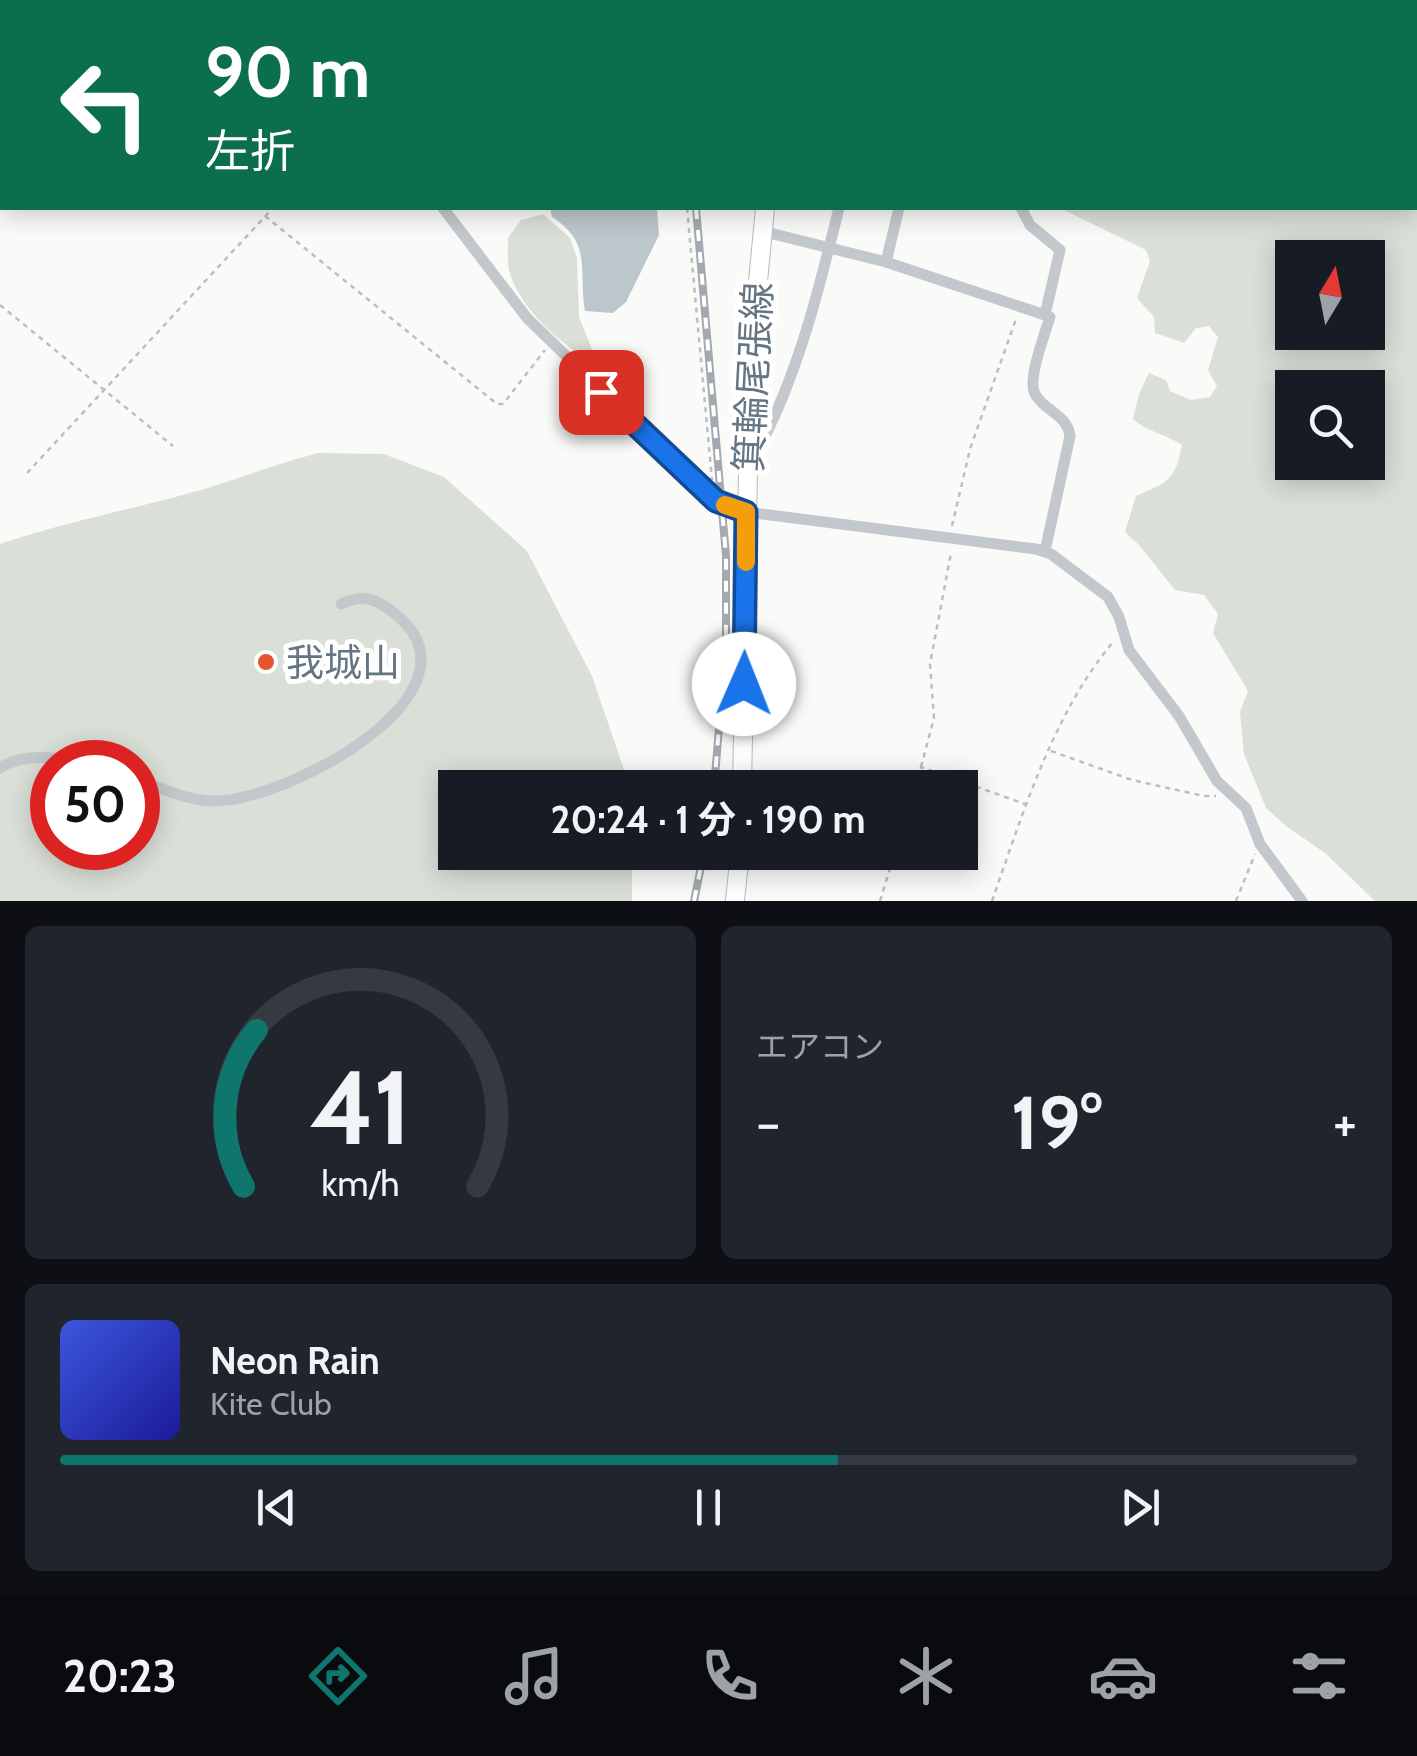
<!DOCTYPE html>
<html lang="ja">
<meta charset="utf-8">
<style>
body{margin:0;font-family:Cabin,"Noto Sans JP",sans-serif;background:#20242c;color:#f1f3f6;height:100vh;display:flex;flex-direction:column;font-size:38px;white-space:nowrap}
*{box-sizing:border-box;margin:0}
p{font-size:32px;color:#9ea1a6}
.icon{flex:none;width:55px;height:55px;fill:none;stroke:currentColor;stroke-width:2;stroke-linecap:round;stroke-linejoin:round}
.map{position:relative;height:901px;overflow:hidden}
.sheet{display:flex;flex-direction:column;gap:25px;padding:25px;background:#0d0f14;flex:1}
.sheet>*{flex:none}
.hud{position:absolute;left:0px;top:0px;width:1418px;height:210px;box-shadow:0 5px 25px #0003;background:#0b6e4f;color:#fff;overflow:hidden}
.needle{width:65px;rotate:10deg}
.fabs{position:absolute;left:1275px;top:240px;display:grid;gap:20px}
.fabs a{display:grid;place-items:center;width:110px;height:110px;border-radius:0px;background:#171b24;box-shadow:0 5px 25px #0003;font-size:50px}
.speed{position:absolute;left:30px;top:740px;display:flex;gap:20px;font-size:50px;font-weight:700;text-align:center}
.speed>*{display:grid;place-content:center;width:130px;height:130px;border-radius:50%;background:#171b24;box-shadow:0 5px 25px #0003;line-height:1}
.speed .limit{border:15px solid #d22;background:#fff;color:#111}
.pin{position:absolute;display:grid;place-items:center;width:85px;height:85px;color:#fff;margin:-42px;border-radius:20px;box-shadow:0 5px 15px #0006}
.me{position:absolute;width:110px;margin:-55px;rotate:1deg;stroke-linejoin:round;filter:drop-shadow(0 0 8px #0008)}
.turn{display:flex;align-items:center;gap:35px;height:210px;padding:0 40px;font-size:45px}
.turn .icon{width:130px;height:130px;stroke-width:2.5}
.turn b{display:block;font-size:70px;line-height:85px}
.big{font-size:75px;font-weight:700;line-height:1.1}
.sheet .widget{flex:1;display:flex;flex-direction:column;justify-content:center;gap:15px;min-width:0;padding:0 35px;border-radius:15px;background:#20242c}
.sheet .dial{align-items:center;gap:0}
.dial svg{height:260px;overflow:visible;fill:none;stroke:#363941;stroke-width:7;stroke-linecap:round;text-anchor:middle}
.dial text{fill:#f1f3f6;stroke:none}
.song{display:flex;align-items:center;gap:30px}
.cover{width:120px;height:120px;border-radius:15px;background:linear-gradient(135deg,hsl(230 70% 55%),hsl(240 70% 35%))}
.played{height:10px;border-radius:5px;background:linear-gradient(90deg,#0f766e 60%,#363941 60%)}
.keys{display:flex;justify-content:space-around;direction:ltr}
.heat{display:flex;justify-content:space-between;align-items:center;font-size:55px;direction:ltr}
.sheet .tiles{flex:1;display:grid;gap:25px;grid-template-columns:1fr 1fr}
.widget:last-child{grid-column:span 2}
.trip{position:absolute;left:438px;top:770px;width:540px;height:100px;border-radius:0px;background:#171b24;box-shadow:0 5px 25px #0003;font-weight:700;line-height:100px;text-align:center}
.menu{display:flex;height:160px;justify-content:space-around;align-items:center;background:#090b0e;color:#9ea1a6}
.menu .icon{width:70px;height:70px}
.menu .selected{color:#0f766e}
.menu b{font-size:45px;color:#f1f3f6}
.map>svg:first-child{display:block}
.green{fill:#dadfd7;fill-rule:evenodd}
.water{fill:#bbc7cb}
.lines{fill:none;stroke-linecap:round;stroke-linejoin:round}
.secondary-casing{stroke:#b3babf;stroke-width:20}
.primary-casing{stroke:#b5babe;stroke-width:20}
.path{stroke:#bbbfc2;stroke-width:2.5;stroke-dasharray:5 5;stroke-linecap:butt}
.minor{stroke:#c3c8cc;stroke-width:11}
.secondary{stroke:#fff;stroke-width:18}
.primary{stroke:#fff;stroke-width:18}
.rail-casing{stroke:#a2aab0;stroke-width:8}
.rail{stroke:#fff;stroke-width:4;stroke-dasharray:11;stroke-linecap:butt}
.route-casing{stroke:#114b97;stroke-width:25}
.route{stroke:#1a73e8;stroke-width:18}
.slow{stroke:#f59e0b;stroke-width:18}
.poi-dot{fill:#e4572e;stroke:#fff;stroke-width:4}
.labels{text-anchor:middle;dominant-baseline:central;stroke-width:10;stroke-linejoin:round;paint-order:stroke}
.street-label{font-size:38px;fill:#657683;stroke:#fff}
.poi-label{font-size:38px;fill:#657683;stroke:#fff;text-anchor:start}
</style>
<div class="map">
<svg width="1417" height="901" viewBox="0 0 1417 901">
<rect width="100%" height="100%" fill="#fafaf8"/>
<g class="green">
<path d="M1007 0H1417V901H1375L1325 853 1286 826 1266 808 1244 754 1240 712 1248 691 1213 633 1218 614 1204 595 1175 590 1139 545 1125 532 1136 496C1168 482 1175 481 1182 445 1166 434 1147 432 1133 419L1139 394 1149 373 1166 380 1170 391 1191 400 1210 397 1217 386 1208 370 1218 337 1209 326 1196 328 1184 343 1155 333 1154 317 1137 298 1150 261 1146 250 1060 208H1415V2ZM1292 258H1368V332H1292ZM1292 388H1368V462H1292Z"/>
<path d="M543 214 570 238 577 258 579 317 600 369C565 346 520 312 509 270 507 260 508 248 508 238L521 220Z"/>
<path d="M318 453 384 454 444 477 527 551 592 676 630 787 455 788V852L632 853V901H0V544C59 524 118 512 179 496 226 484 271 465 318 453ZM52 762H138V848H52Z"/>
</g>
<path class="water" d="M550 208H657L659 235 626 302 613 313 585 311C578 270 593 243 552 217Z"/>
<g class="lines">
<g class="secondary-casing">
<g id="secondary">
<path d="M787 2 788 0"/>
<path d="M742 788 750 366 765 208"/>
<path d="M735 901 740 852"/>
</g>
</g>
<g class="primary-casing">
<g id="primary">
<path d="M105 2 108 0"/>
<path d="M0 106 2 103"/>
</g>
</g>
<g class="path">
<path d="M622 0V2"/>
<path d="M687 208 712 480"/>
<path d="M265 216 497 404H503L545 350"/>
<path d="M0 305 173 446"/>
<path d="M27 473 273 208"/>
<path d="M952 526 970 449 1016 319"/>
<path d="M1051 751 1132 780 1204 796H1216"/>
<path d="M921 767 934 718 930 664 951 553"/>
<path d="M915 788 921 767 1025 804"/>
<path d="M880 901 895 852"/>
<path d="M992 901C1023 813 1053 714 1113 642"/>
<path d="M1236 901 1255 854"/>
</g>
<g class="minor">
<path d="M205 0 209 2"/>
<path d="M872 0 876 2"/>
<path d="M273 2 276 0"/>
<path d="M443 208 527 318 716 501 746 512 1036 549 1051 554 1108 597 1119 617 1129 650 1179 716 1217 781 1246 808 1260 844 1302 901"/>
<path d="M1021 208 1030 225 1060 250 1045 315 1050 317C1045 334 1027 379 1035 394 1045 412 1067 414 1070 436L1045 551"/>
<path d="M762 231 886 262 1045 315"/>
<path d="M886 262 899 208"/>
<path d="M748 439 764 438C800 367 820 285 839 208"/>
<path d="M0 768C24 752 58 758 85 762"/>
<path d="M138 780C161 788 186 800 211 801 283 804 501 689 390 610 372 597 361 595 341 604"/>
</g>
<use href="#secondary" class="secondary"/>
<use href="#primary" class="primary"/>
<g class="rail-casing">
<g id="rail">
<path d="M677 0V2"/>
<path d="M696 208 726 556V643L714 788"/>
<path d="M694 901 704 852"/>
</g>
</g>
<use href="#rail" class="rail"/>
</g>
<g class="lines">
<g class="route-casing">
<path id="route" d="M601 392 716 501 746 512 744 684"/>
</g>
<use href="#route" class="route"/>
<path class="slow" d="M725 505 746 512V562"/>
</g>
<circle class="poi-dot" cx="266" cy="662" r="10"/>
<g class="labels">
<g class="street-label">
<text transform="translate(753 377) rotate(-87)">箕輪尾張線</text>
</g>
<g class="poi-label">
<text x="286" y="662">我城山</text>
</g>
</g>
</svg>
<div class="fabs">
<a><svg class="needle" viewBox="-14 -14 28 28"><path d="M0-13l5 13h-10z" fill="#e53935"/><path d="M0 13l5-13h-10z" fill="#9ea1a6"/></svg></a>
<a><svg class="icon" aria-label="search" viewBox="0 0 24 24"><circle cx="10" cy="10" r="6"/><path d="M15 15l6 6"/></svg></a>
</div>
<div class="speed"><div class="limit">50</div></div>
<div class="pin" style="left:601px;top:392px;background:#d93025"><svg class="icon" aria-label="arrive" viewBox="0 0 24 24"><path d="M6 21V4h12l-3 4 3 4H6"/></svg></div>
<svg class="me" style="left:744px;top:684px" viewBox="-20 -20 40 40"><circle r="19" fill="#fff"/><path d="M0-13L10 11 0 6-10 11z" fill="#1a73e8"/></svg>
<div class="trip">20:24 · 1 分 · 190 m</div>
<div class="hud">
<div class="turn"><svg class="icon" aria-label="left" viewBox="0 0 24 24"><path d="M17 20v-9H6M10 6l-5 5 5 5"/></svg><div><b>90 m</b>左折</div></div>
</div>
</div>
<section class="sheet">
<div class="tiles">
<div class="widget dial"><svg viewBox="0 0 100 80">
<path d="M14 69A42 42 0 1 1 86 69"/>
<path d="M14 69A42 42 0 0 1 18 21" stroke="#0f766e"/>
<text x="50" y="56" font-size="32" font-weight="700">41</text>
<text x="50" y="72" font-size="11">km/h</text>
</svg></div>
<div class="widget"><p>エアコン</p>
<div class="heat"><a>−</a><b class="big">19°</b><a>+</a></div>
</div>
<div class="widget">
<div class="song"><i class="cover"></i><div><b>Neon Rain</b><p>Kite Club</p></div></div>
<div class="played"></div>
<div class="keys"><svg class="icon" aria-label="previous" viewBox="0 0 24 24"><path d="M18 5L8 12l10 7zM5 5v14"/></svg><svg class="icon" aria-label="pause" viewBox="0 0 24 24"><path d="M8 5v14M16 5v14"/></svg><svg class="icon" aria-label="next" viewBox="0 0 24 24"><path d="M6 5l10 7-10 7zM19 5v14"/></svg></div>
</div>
</div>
</section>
<nav class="menu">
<b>20:23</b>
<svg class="icon selected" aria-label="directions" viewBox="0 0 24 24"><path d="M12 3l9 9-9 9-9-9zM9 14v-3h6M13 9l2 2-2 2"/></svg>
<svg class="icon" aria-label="music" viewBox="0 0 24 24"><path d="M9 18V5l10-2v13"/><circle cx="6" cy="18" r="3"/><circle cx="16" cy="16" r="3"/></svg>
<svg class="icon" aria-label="phone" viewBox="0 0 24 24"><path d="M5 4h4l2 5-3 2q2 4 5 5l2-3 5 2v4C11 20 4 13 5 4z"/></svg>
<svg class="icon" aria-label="climate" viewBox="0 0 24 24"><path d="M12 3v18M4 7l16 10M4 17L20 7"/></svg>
<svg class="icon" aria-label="car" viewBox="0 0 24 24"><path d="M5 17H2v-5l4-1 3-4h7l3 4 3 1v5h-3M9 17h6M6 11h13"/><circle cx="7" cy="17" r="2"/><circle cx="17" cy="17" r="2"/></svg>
<svg class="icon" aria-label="filters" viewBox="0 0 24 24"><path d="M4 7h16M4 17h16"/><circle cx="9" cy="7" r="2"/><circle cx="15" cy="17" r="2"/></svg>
</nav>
